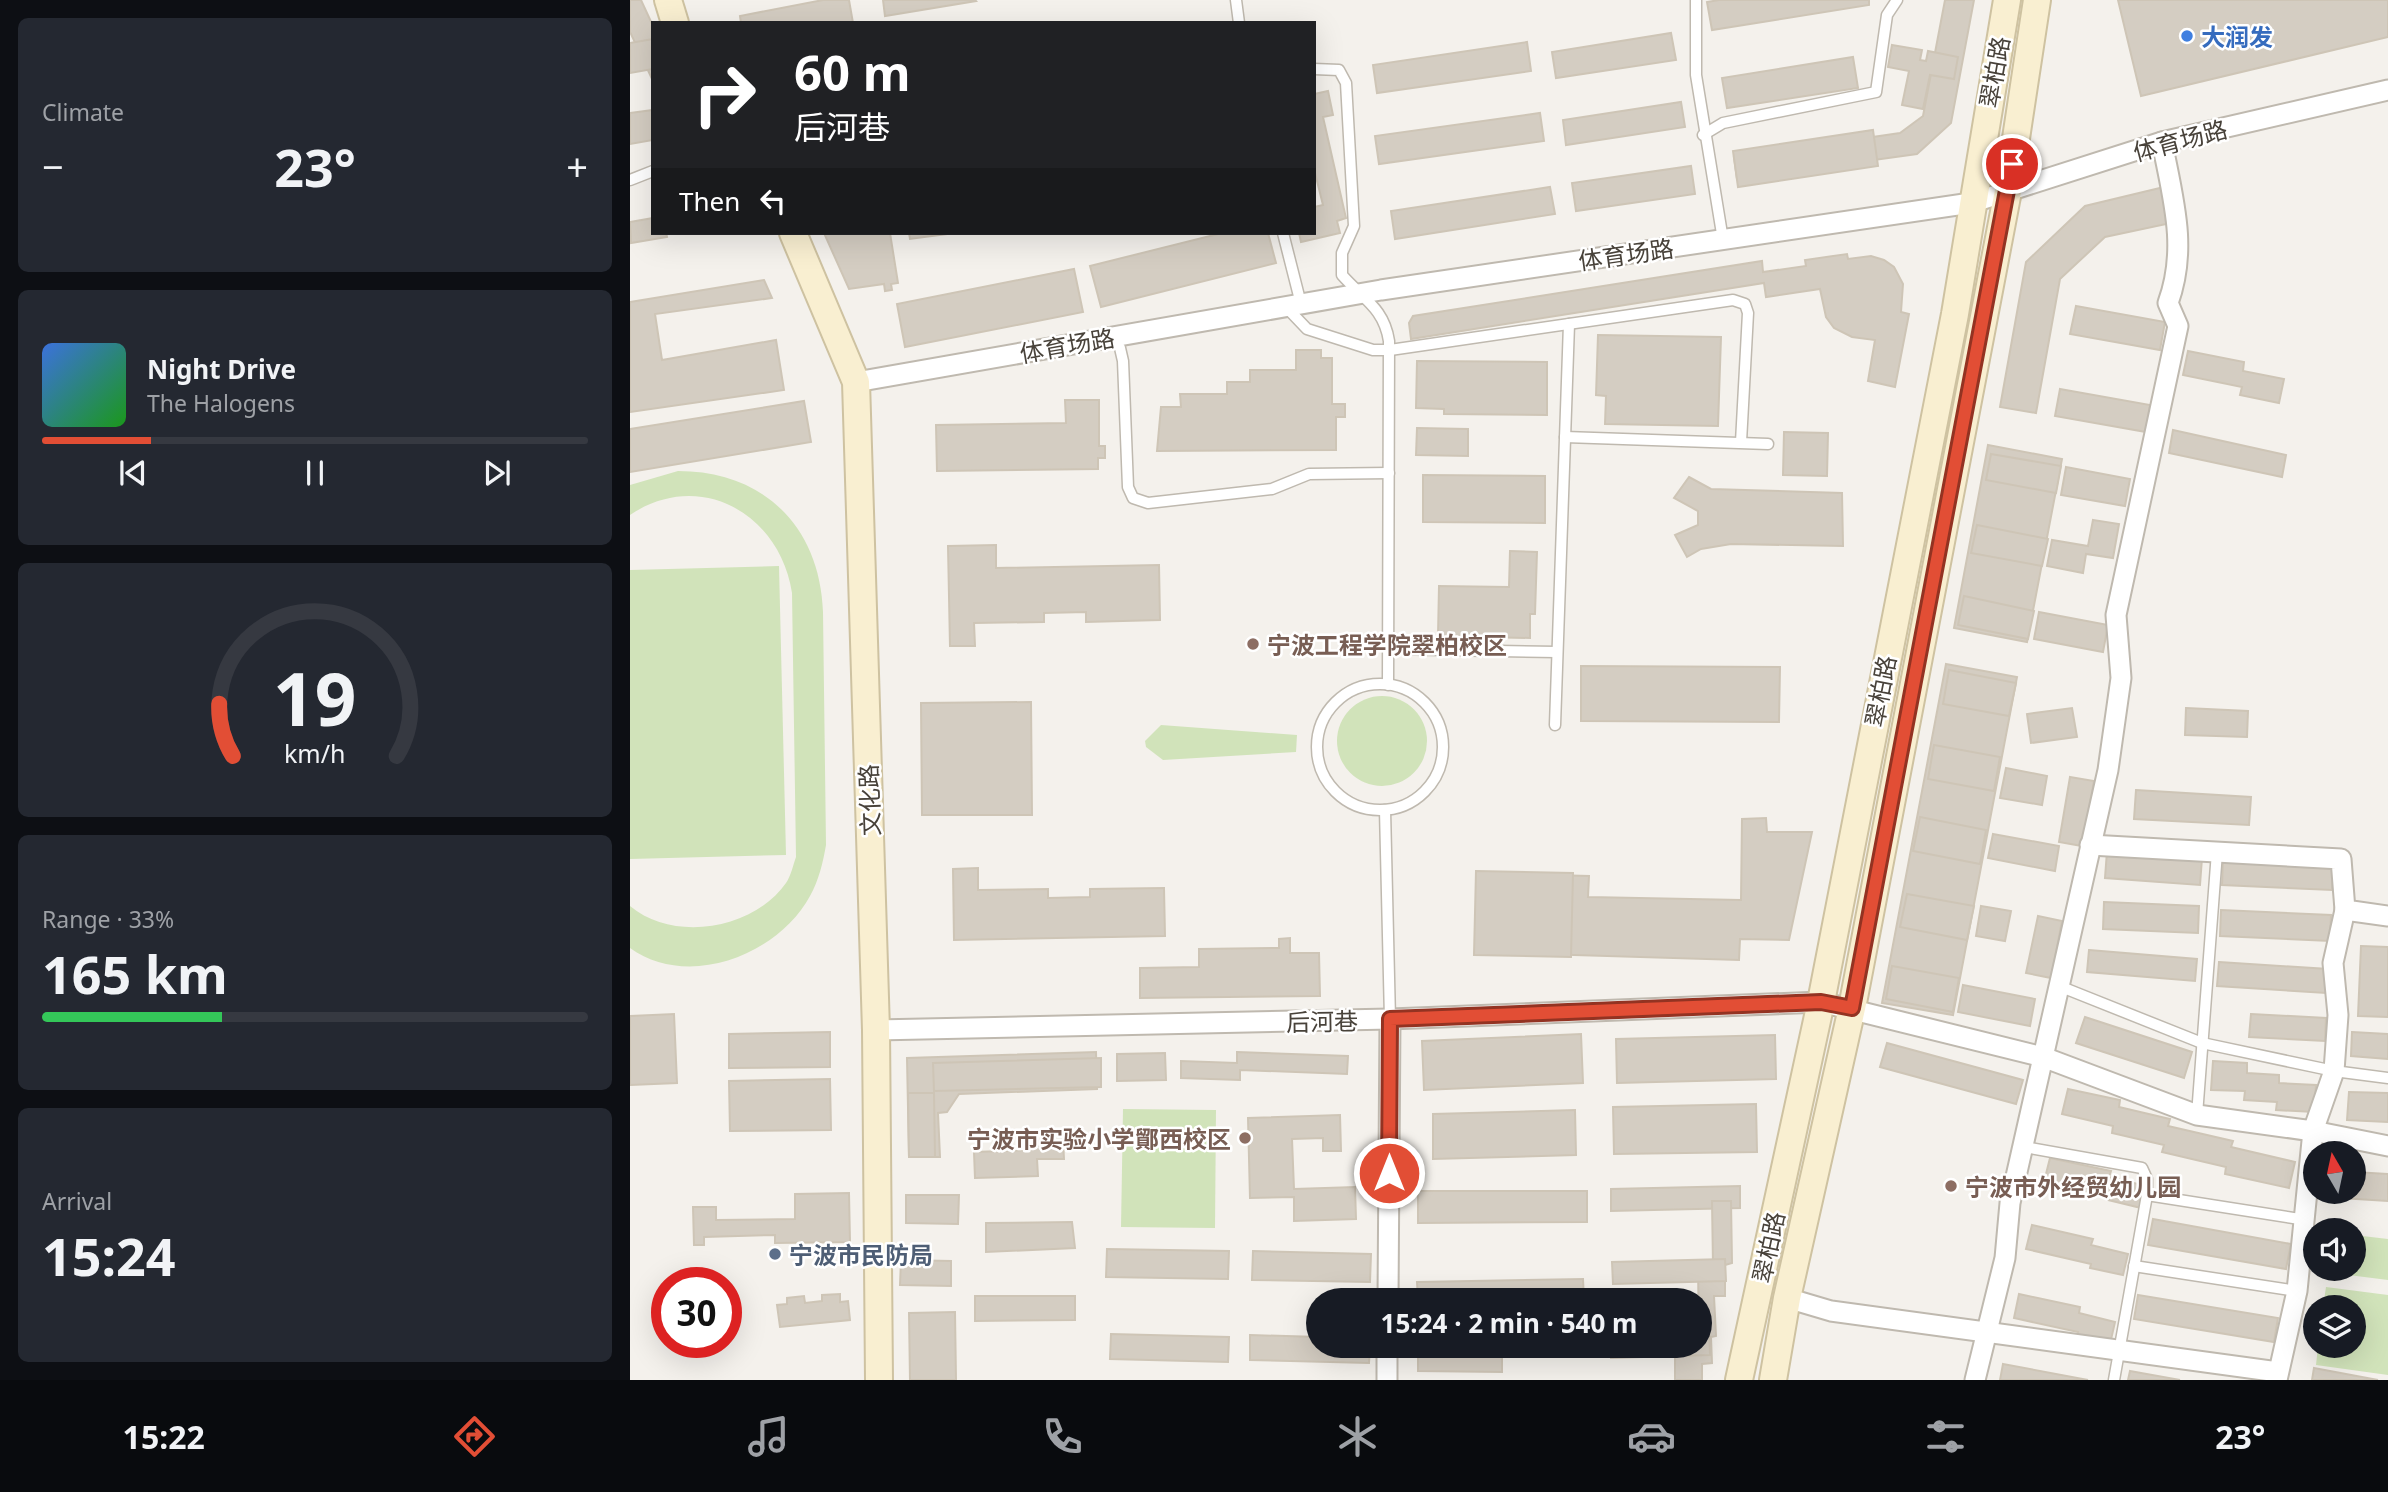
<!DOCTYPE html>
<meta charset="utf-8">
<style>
body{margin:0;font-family:"Noto Sans","Noto Sans SC",sans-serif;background:#242831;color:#f1f3f6;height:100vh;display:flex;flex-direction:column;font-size:26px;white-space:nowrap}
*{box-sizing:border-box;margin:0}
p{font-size:23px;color:#9ea1a6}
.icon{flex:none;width:38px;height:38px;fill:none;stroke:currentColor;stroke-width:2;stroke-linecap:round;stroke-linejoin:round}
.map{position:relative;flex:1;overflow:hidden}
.sheet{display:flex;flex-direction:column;gap:18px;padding:18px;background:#0d0f14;width:630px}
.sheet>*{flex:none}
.hud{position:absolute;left:21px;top:21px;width:665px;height:214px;border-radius:0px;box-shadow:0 7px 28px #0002;background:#202124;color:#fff;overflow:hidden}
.needle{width:46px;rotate:351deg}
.buttons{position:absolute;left:1673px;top:1141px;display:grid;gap:14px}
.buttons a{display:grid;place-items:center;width:63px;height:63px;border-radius:50%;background:#171b24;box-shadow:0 7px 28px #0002;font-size:35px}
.speed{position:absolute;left:21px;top:1267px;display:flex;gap:14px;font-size:35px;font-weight:700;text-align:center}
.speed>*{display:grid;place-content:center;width:91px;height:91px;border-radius:50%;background:#171b24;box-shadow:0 7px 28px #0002;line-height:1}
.speed .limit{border:10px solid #d22;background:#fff;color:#111}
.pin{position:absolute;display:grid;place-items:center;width:60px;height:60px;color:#fff;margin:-30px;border:4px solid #fff;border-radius:50%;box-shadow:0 2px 7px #0007}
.me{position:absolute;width:77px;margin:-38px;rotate:0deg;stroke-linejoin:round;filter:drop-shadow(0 0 5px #0008)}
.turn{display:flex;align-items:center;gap:24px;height:147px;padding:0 28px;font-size:32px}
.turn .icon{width:91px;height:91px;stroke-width:2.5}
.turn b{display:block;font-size:49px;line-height:60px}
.then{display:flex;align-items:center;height:66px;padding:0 28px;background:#0003;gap:14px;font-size:26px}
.big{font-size:52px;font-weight:700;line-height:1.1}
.sheet .card{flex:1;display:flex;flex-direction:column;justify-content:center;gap:10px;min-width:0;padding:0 24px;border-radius:10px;background:#242831}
.sheet .dial{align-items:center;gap:0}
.dial svg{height:182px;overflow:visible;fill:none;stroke:#363941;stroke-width:7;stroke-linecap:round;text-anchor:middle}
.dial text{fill:#f1f3f6;stroke:none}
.song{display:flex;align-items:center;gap:21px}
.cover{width:84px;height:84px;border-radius:10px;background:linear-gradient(135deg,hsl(220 70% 55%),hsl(120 70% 35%))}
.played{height:7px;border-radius:4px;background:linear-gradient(90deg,#e24e35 20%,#363941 20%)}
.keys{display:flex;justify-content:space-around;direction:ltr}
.heat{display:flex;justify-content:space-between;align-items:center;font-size:38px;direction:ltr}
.charge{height:10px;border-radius:5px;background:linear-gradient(90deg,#34c759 33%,#363941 0)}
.trip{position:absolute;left:676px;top:1288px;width:406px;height:70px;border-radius:35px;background:#171b24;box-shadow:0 7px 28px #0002;font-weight:700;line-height:70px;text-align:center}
.tabs{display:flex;height:112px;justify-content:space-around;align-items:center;background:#090b0e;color:#9ea1a6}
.tabs .icon{width:49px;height:49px}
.tabs .active{color:#e24e35}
.tabs b{font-size:32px;color:#f1f3f6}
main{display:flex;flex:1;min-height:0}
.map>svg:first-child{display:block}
.green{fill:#d1e3ba}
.building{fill:#d4cdc2;stroke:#cec5b6;stroke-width:2}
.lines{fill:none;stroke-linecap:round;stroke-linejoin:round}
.lane-casing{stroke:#bfb9af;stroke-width:13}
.street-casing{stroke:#bfb9af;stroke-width:23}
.secondary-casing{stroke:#cec2a1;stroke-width:30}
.lane{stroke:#fff;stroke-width:10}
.street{stroke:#fff;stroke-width:19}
.secondary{stroke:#f9efd1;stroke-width:26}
.route-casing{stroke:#933322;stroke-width:18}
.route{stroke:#e24e35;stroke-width:12}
.shop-dot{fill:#3f7fe0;stroke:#fff;stroke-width:2.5}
.education-dot{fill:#8d6e63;stroke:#fff;stroke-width:2.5}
.service-dot{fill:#5c6f8a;stroke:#fff;stroke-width:2.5}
.labels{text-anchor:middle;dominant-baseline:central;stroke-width:5;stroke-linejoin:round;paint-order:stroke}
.shop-label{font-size:24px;font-weight:bold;fill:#366cbe;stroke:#fff;text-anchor:start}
.street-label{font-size:24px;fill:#48423a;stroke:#fff}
.education-label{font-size:24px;font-weight:bold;fill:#785e54;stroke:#fff;text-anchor:start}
.service-label{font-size:24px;font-weight:bold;fill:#4e5e75;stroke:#fff;text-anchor:start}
</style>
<main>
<section class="sheet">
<div class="card"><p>Climate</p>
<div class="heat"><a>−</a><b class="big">23°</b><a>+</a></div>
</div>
<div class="card">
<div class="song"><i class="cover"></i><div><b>Night Drive</b><p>The Halogens</p></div></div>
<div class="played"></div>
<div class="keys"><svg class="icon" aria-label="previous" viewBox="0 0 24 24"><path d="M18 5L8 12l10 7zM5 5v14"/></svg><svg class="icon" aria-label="pause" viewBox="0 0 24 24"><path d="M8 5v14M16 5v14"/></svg><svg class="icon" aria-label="next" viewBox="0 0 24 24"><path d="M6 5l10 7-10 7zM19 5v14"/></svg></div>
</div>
<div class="card dial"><svg viewBox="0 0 100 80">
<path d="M14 69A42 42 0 1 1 86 69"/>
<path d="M14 69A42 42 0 0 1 8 46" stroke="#e24e35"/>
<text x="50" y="56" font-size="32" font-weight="700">19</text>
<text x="50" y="72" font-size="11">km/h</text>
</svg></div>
<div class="card"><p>Range · 33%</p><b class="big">165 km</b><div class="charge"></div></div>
<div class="card"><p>Arrival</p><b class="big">15:24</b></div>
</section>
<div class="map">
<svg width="1758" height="1380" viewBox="0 0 1758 1380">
<rect width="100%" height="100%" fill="#f4f1ec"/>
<g class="green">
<path d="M48 471C134 471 190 527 193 612L196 845C193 862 189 880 180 896 148 955 58 990 0 948V906C44 943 124 929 156 883 161 876 163 865 166 857L162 593C150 514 70 468 0 515V485Z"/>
<path d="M149 566 156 855 0 859V570Z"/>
<circle cx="752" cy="741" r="45"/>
<path d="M531 725 667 735 666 752 533 760 516 747 515 741Z"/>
<path d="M493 1109 586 1110 585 1228 491 1227Z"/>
<path d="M1724 1235 1758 1239V1280L1687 1271 1724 1269Z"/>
<path d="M1696 1287 1758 1295V1375L1686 1365 1688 1346H1724V1307H1693Z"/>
</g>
<g class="building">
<path d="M0 0H11L23 26V81L0 32Z"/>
<path d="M193 0H219L223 23H111L110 16Z"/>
<path d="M253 0H345L346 1 255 16Z"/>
<path d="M1089 0H1239V5L1082 30 1077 2Z"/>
<path d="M1315 0H1344L1321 123 1287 154 1107 179 1104 157 1270 133 1293 116Z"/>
<path d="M1488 0H1758V37L1511 96Z"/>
<path d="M1041 33 1046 60 926 78 922 52Z"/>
<path d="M23 39V69L0 73V43Z"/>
<path d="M897 42 901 71 747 93 743 65Z"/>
<path d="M1262 45 1292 50 1290 60 1296 61 1298 51 1328 57 1324 79 1300 75 1293 109 1272 105 1279 71 1258 67Z"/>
<path d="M1223 57 1228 88 1097 108 1092 78Z"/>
<path d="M698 91 703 115 693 117 716 218 707 221 710 233 671 242 669 233H684V207L693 205 684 169V94Z"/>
<path d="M1051 102 1055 127 936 145 933 120Z"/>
<path d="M23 110V140L0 144V113Z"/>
<path d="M910 113 914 141 749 164 745 136Z"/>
<path d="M1243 130 1248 166 1108 187 1103 151Z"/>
<path d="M1061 166 1065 194 946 211 942 183Z"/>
<path d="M920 187 925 214 765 239 761 211Z"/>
<path d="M1534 187 1541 223 1475 237 1430 279 1406 413 1370 407 1396 262 1455 206Z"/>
<path d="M23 218V233H36L37 237 1 243 0 222Z"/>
<path d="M194 233H260L268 283 261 284 262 290 255 291 254 284 219 289Z"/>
<path d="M279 233H325L280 239Z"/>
<path d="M592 233H638L646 263 471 307 460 266Z"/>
<path d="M1217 254 1218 259 1241 256 1254 260 1264 267 1273 284 1271 312 1279 314 1265 387 1238 381 1245 340 1222 337 1204 328 1196 317 1190 289 1136 297 1134 283 781 339 779 323 783 316 1132 261 1133 272 1176 266 1175 260Z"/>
<path d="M444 269 453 312 275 347 267 304Z"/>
<path d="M134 280 142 298 25 314 32 360 146 340 154 390 0 412V302Z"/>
<path d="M1446 306 1535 322 1530 350 1440 334Z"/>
<path d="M968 335 1091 337 1088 426 975 424 976 396 966 395Z"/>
<path d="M666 350H691V358H702V404H715V417H706V450L527 451 531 407H551L550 394H597V382H620V370H666Z"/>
<path d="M1558 351 1614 362 1613 371 1654 379 1649 403 1610 395 1612 387 1553 375Z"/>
<path d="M787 361 917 362V415L814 414V409L786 408Z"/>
<path d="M1430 389 1520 405 1516 432 1425 416Z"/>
<path d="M435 400H469V446H475V458H468V469L307 471 306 425 436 423Z"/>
<path d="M174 401 181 442 0 472V429Z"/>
<path d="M787 428 838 429V456L786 455Z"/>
<path d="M1543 430 1656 455 1652 477 1539 453Z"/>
<path d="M1154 432 1198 433 1197 476 1153 475Z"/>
<path d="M1358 445 1432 459 1397 642 1324 628Z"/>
<path d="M1361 454 1431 466 1426 493 1356 480Z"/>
<path d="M1436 467 1500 479 1495 506 1431 495Z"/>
<path d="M793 475 915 476V523L793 522Z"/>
<path d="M1059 477 1081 489 1212 493 1213 546 1101 544 1071 549 1057 557 1045 535 1068 525V511L1044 498Z"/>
<path d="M1463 520 1489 524 1483 558 1456 554 1453 573 1417 566 1422 540 1458 546Z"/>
<path d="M1347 525 1418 539 1412 566 1341 553Z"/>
<path d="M366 545V568L529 565 530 620 456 622V612L414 613V622L344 623 345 646H320L318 546Z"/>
<path d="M880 551 907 552 905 614H900V638L808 636 809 586 879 587Z"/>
<path d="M1334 596 1404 611 1398 639 1328 625Z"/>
<path d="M1409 612 1478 625 1473 652 1404 639Z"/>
<path d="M1316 664 1387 677 1323 1015 1252 1003Z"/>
<path d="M951 666 1150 667 1149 722 951 721Z"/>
<path d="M1319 670 1386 683 1379 716 1313 704Z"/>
<path d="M401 702 402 815H292L291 703Z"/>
<path d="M1442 708 1447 737 1401 743 1397 714Z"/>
<path d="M1556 708 1618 711 1617 737 1555 735Z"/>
<path d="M1304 745 1370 757 1364 791 1298 779Z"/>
<path d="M1376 768 1417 776 1412 805 1370 798Z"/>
<path d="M1440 777 1464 781 1452 846 1429 842Z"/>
<path d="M1506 790 1621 797 1619 825 1504 819Z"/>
<path d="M1290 817 1356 830 1350 864 1283 851Z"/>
<path d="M1136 818 1137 832H1182L1159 940 1110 939 1109 960 845 952 849 873 959 876 958 897 1111 900 1112 819Z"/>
<path d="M1363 834 1429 846 1425 871 1358 858Z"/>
<path d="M1477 851 1572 858 1570 885 1475 878Z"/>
<path d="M1593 860 1703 866 1702 890 1592 885Z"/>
<path d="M348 868V890L418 889V898L460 897V889L534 888 535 936 324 940 323 869Z"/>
<path d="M846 871 943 873 941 957 844 955Z"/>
<path d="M1277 894 1344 906 1337 940 1270 927Z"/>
<path d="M1474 902 1569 906 1568 933 1473 929Z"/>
<path d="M1351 906 1381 911 1375 941 1346 936Z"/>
<path d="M1591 910 1701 915 1700 941 1590 936Z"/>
<path d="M1408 916 1432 921 1421 978 1396 973Z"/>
<path d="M660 938V953H689L690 996 510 998V968L569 967V949L649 948V939Z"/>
<path d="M1731 946 1758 947V1017L1728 1016Z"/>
<path d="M1459 950 1567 959 1565 981 1457 972Z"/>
<path d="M1589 962 1698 969 1696 993 1587 986Z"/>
<path d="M1262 966 1329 978 1323 1012 1256 999Z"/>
<path d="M1333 985 1405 999 1400 1026 1328 1012Z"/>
<path d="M44 1014 47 1083 0 1085V1016Z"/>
<path d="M1621 1014 1696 1018 1695 1041 1619 1037Z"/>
<path d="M1455 1017 1562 1052 1554 1078 1446 1043Z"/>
<path d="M200 1032V1067L99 1068V1034Z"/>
<path d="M1722 1032 1758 1034V1059L1721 1056Z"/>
<path d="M951 1034 953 1083 794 1090 792 1041Z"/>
<path d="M1145 1035 1146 1079 987 1083 986 1039Z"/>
<path d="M1257 1043 1393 1080 1386 1104 1250 1067Z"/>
<path d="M466 1052 467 1089 329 1094 317 1112 308 1113 310 1157H279L277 1058Z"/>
<path d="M607 1052 718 1056 717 1074 610 1070V1080L551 1078V1061L607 1063Z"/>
<path d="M535 1053 536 1080 487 1081V1054Z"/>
<path d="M471 1058V1087L304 1091 303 1063Z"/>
<path d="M1583 1061 1617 1063V1073L1649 1075V1083L1686 1085 1684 1112 1646 1110 1647 1102 1614 1100 1615 1091 1581 1090Z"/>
<path d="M200 1079 201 1130 100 1131 99 1081Z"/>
<path d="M1438 1089 1490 1100 1489 1107 1540 1119 1538 1126 1603 1141 1601 1147 1665 1162 1659 1188 1595 1174 1596 1167 1532 1152 1534 1145 1482 1133 1483 1126 1432 1114Z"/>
<path d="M1719 1092 1758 1093V1122L1717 1120Z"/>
<path d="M278 1093H304L305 1157H279Z"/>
<path d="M1126 1104 1127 1152 984 1154 983 1107Z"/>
<path d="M945 1110 946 1155 803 1159V1114Z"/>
<path d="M710 1115 711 1151H693V1138L662 1139 664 1189 725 1187 726 1219 664 1221V1197L620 1198 618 1118Z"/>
<path d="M433 1140 434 1159H407L408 1176 345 1178 344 1152 401 1150V1141Z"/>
<path d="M1420 1158 1481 1171 1479 1177 1516 1186 1511 1208 1478 1200 1479 1196 1414 1182Z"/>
<path d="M1724 1172 1758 1174V1201L1695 1197V1192H1724Z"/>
<path d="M1110 1186V1208L981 1211V1189Z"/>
<path d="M788 1191H957V1222L788 1223Z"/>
<path d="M219 1193 220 1242 145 1243V1235L74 1237V1245H64L63 1207H86V1220L165 1219V1194Z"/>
<path d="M276 1195H329L328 1224 276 1223Z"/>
<path d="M1082 1201H1101L1102 1263 1095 1265V1296H1084L1086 1336 1081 1337 1082 1363 1072 1364V1380H1045V1346H1069L1068 1265H1083Z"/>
<path d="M1523 1219 1661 1244 1656 1269 1518 1245Z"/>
<path d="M442 1222 445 1248 356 1252V1223Z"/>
<path d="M1402 1225 1463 1239 1461 1245 1498 1254 1493 1275 1460 1268 1461 1264 1396 1249Z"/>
<path d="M477 1249 599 1251 598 1279 476 1277Z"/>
<path d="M623 1251 741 1254 740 1282 622 1280Z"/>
<path d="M1095 1259 1096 1281 983 1284 982 1262Z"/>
<path d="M271 1260 321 1261V1286L270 1285Z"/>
<path d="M953 1279 954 1300H788L787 1282Z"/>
<path d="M210 1294V1302L218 1301 220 1320 150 1327 147 1305 157 1304V1298L174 1296 175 1303 192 1301V1295Z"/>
<path d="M1389 1294 1450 1307 1449 1313 1485 1322 1480 1344 1447 1336 1448 1332 1384 1318Z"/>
<path d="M1508 1295 1648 1318 1644 1342 1504 1319Z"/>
<path d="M345 1296H445V1320L345 1321Z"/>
<path d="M325 1312 326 1380H280L279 1313Z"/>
<path d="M1079 1326 1080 1355 981 1358 980 1346H1069V1327Z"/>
<path d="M481 1334 599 1337 598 1362 480 1359Z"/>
<path d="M620 1335 688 1337V1346H740L739 1363 620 1360Z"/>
<path d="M788 1346 872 1347V1372L788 1371Z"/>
<path d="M1373 1364 1458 1380H1370Z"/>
<path d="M1684 1368 1748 1380H1682Z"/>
<path d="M1500 1371 1550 1380H1498Z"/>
</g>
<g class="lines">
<g class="lane-casing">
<g id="lane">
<path d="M606 0 609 23"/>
<path d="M1066 0V75L1093 240"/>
<path d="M684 69 709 70 716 83 724 226 712 253V275C733 299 754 308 759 341L758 685"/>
<path d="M1073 135 1093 123 1246 92 1257 15 1267 0"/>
<path d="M0 180 23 171"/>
<path d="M653 233 671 304"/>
<path d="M656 307 677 329 743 350H760L1103 300 1115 304 1118 313 1111 442"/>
<path d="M482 337 490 348 493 361 498 487 503 498 518 503 642 489 679 474 759 473"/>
<path d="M935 437 1138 444"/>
<path d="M758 649 927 652"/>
<circle cx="750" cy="747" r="63"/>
<path d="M925 725 939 324"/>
<path d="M755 810 760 1019"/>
<path d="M1429 986 1572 1043 1704 1071 1758 1078"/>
<path d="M1567 1115 1587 852"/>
<path d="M1394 1147 1512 1168 1517 1179V1195L1484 1380"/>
<path d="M1517 1195 1676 1220"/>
<path d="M1504 1266 1667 1291"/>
</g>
</g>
<g class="street-casing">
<g id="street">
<path d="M226 382 751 290 1341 203 1532 142 1758 90"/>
<path d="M1460 845 1711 859 1715 910 1758 916"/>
<path d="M246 1030 760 1019 1191 1002 1413 1057 1567 1115 1683 1131 1758 1146"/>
<path d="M1157 1298 1201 1311 1648 1372"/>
<path d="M758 1300 760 1019"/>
<path d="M757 1380V1346"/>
<path d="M1345 1380 1375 1258 1380 1203 1478 770 1491 678 1486 615 1548 326 1538 303C1558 248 1543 199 1532 142"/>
<path d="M1647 1380 1667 1291 1683 1131 1704 1071 1708 1015 1703 963 1715 910"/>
</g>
</g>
<g class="secondary-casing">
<g id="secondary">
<path d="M38 0 45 23"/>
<path d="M163 233 226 382 246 1030 249 1380"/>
<path d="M1109 1380 1191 1002 1325 314 1377 0"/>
<path d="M1143 1380 1157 1298 1222 1008 1378 191 1407 0"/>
</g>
</g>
<use href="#lane" class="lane"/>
<use href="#street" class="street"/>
<use href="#secondary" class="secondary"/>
</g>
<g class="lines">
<g class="route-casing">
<path id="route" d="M759 1173 760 1019 1191 1002 1222 1008 1382 164"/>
</g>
<use href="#route" class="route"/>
</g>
<circle class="shop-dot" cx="1557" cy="36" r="7"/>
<g class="education-dot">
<circle cx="623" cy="644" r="7"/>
<circle cx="615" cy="1138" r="7"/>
<circle cx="1321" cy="1186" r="7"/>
</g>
<circle class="service-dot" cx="145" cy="1254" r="7"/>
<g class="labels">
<g class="shop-label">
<text x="1571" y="36">大润发</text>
</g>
<g class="street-label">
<text transform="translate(1364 72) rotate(-80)">翠柏路</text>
<text transform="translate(1550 140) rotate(-15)">体育场路</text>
<text transform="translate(996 254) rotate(-8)">体育场路</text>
<text transform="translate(437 345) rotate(-10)">体育场路</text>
<text transform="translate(1250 691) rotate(-79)">翠柏路</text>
<text transform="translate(239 800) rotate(-92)">文化路</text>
<text transform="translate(692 1021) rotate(-1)">后河巷</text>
<text transform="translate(1138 1247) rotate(-78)">翠柏路</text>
</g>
<g class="education-label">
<text x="637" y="644">宁波工程学院翠柏校区</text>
<text x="601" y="1138" text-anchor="end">宁波市实验小学鄮西校区</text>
<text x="1335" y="1186">宁波市外经贸幼儿园</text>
</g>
<g class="service-label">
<text x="159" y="1254">宁波市民防局</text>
</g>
</g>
</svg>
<div class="buttons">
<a><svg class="needle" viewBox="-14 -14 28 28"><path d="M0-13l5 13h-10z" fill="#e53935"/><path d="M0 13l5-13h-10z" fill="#9ea1a6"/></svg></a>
<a><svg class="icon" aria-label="sound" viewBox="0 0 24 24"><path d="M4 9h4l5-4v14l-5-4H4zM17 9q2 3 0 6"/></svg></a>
<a><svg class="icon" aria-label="layers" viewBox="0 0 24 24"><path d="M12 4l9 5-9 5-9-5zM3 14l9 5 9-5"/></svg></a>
</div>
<div class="speed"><div class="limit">30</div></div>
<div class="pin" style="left:1382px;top:164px;background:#d93025"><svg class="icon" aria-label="arrive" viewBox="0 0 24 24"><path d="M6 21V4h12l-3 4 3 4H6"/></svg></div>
<svg class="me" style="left:759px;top:1173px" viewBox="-20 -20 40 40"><circle r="17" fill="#e24e35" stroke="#fff" stroke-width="3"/><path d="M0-11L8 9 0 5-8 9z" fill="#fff"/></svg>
<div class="trip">15:24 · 2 min · 540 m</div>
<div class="hud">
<div class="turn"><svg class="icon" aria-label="right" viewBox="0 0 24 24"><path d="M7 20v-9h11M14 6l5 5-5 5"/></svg><div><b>60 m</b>后河巷</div></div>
<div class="then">Then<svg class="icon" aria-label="left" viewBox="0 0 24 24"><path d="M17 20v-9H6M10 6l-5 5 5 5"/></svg></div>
</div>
</div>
</main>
<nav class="tabs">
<b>15:22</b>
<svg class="icon active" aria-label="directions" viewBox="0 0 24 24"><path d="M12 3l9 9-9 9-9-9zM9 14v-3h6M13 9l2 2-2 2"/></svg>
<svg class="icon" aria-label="music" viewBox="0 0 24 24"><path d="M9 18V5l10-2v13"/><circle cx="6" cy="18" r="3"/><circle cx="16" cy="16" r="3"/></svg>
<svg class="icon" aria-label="phone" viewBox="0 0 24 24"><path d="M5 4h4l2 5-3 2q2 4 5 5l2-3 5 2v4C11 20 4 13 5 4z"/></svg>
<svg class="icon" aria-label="climate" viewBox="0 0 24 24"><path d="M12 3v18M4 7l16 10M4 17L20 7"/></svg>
<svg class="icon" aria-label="car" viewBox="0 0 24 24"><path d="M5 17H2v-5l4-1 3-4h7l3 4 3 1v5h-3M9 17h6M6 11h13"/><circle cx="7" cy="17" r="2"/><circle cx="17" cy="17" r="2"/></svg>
<svg class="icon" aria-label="filters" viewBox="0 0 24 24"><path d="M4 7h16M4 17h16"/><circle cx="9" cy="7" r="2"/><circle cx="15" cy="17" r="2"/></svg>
<b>23°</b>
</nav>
